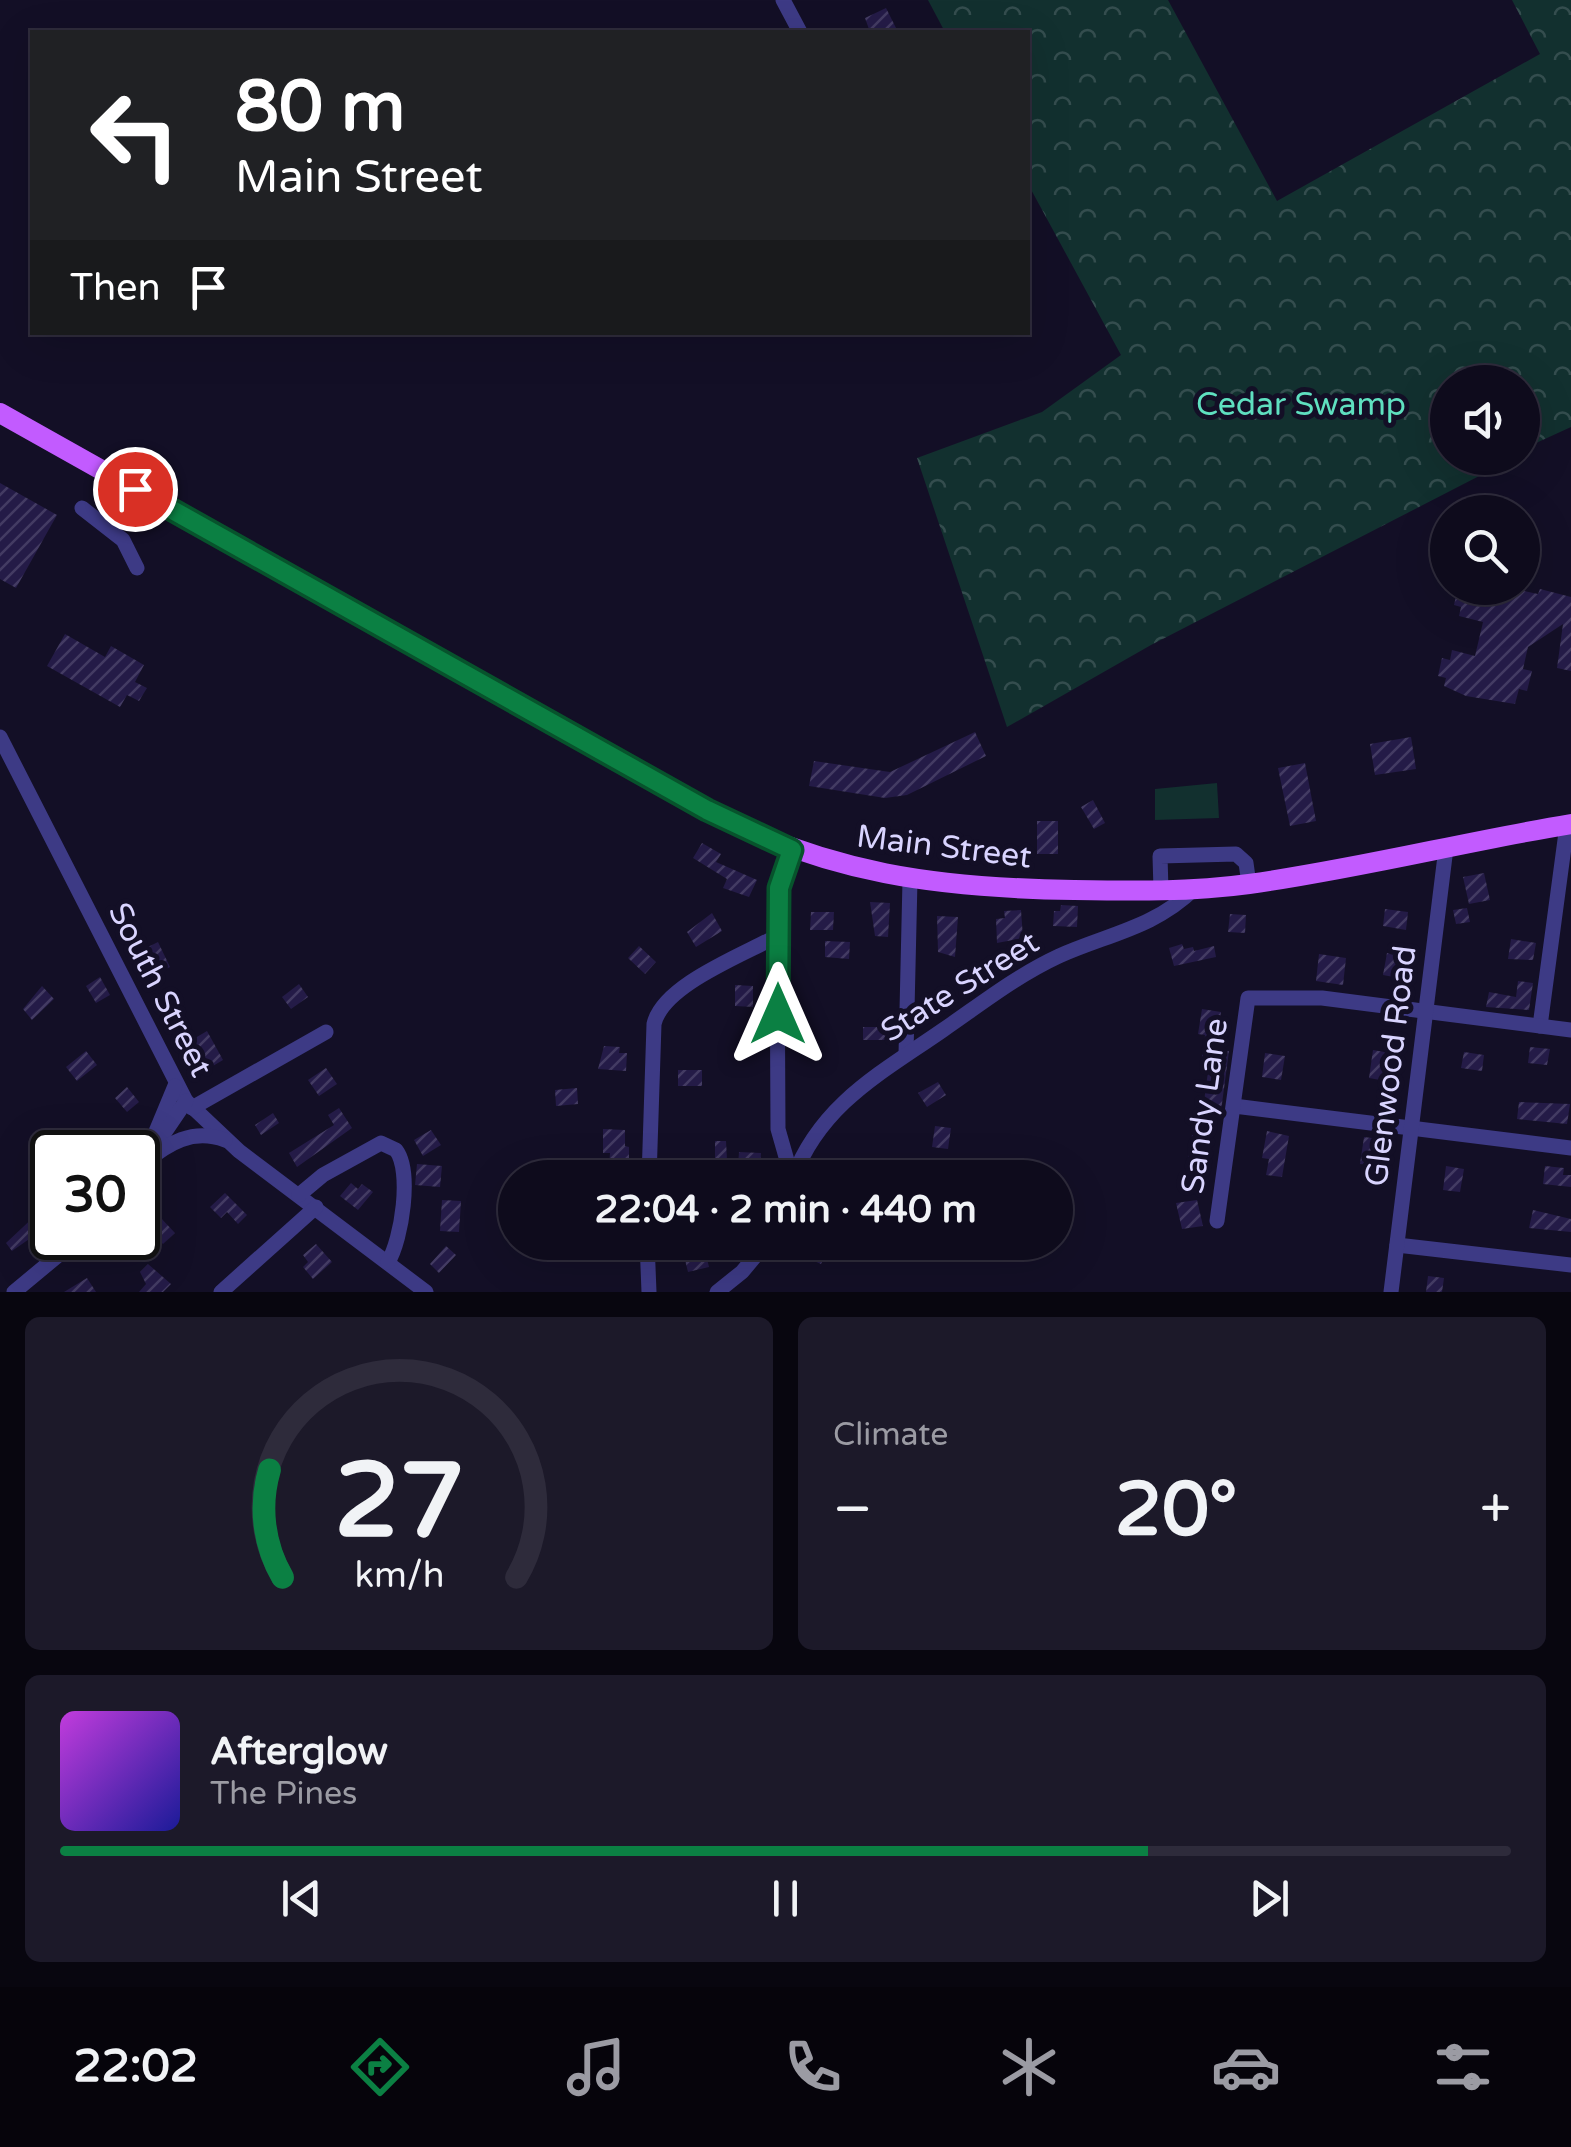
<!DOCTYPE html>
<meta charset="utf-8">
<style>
body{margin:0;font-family:"Varela Round",sans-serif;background:#1c1929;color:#f1f3f6;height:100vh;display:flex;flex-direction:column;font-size:38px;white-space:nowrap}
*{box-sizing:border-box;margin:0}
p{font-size:32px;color:#9b9ba3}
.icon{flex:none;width:55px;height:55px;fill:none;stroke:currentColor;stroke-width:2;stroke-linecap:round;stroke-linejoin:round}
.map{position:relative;height:1292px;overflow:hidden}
.sheet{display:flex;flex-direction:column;gap:25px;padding:25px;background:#08060f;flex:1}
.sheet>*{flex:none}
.guide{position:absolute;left:30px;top:30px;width:1000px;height:305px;border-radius:0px;box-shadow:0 10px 40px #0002,0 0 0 2px #2e2b3b;background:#202124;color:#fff;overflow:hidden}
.controls{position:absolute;left:1430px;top:365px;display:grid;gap:20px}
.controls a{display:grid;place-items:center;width:110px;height:110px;border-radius:50%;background:#0e0b1c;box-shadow:0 10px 40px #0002,0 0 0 2px #2e2b3b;font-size:50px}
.speed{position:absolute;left:30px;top:1130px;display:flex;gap:20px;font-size:50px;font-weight:700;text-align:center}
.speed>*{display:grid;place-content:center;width:130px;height:130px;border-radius:50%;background:#0e0b1c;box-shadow:0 10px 40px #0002,0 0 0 2px #2e2b3b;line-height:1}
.speed .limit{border:5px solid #111;border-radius:15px;background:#fff;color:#111}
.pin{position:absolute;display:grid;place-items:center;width:85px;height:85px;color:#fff;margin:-42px;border:5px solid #fff;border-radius:50%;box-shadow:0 2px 10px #0007}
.me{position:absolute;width:110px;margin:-55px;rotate:0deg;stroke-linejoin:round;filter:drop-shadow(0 0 8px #0008)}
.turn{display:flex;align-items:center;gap:35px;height:210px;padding:0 40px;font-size:45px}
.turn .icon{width:130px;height:130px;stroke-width:2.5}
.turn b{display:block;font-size:70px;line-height:85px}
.then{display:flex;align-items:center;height:95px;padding:0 40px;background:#0003;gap:20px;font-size:38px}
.big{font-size:75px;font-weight:700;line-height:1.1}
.sheet .tile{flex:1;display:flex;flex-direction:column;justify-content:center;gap:15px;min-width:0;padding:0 35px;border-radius:15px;background:#1c1929}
.sheet .dial{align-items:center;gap:0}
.dial svg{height:260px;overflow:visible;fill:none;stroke:#2e2b3b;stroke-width:7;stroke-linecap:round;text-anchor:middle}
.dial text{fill:#f1f3f6;stroke:none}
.song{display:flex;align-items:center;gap:30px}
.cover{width:120px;height:120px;border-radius:15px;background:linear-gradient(135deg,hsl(290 70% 55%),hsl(240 70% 35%))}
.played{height:10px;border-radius:5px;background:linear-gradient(90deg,#0b8043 75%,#2e2b3b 75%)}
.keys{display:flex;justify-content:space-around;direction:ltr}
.heat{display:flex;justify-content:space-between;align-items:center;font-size:55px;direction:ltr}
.sheet .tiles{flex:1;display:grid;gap:25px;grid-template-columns:1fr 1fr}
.tile:last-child{grid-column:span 2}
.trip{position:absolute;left:498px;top:1160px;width:575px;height:100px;border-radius:50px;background:#0e0b1c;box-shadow:0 10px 40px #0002,0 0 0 2px #2e2b3b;font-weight:700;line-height:100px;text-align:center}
.tabs{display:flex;height:160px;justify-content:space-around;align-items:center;background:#06040b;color:#9b9ba3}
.tabs .icon{width:70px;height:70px}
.tabs .current{color:#0b8043}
.tabs b{font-size:45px;color:#f1f3f6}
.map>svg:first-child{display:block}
.forest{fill:url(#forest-crowns)}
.garden{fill:#12302f}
.building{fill:url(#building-hatch)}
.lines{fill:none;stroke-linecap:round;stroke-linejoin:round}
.minor{stroke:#3d3a85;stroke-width:15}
.major{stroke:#c25bff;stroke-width:20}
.route-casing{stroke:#07532c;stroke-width:25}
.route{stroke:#0b8043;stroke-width:18}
.labels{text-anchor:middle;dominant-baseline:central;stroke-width:10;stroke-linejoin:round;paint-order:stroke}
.park-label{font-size:32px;fill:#5fe0c0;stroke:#130f26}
.street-label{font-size:32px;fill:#d9d4ff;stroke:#130f26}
</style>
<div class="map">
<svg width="1571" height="1292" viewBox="0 0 1571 1292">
<defs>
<pattern id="forest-crowns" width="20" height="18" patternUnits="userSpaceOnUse" patternTransform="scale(2.5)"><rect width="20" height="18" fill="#12302f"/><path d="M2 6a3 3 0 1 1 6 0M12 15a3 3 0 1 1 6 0" fill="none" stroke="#344d4e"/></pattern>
<pattern id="building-hatch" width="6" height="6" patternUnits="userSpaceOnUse" patternTransform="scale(2.5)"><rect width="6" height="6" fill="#241b47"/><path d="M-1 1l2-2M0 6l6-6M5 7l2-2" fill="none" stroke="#433b63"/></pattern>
</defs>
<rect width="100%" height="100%" fill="#130f26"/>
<path class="forest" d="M928 0H1168L1277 201 1540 54 1512 0H1571V427L1523 449 1522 382H1448V458H1504L1485 473 1151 645 1007 727 917 458 1042 412 1121 355 1028 184V32H945Z"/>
<path class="garden" d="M1217 783 1219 818 1155 820V789Z"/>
<g class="building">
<path d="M886 8 898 32H870L865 18Z"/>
<path d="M0 483 57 515 16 588 0 579Z"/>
<path d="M1458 588H1510L1538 594 1540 589 1571 597V671L1557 668 1563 624 1528 647 1523 669 1532 671 1527 691 1519 689 1515 704 1466 696 1444 686 1446 678 1438 676 1442 658 1450 660 1452 650 1475 656 1483 622 1459 616 1461 607 1454 605Z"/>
<path d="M65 634 105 657 111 646 144 665 135 682 147 688 139 701 127 695 120 707 47 666Z"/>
<path d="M975 732 986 756 907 795 885 798 809 786 814 761 890 772Z"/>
<path d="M1411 737 1416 769 1375 775 1370 744Z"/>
<path d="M1305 763 1316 821 1290 826 1278 768Z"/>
<path d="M1093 800 1105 823 1094 829 1081 807Z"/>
<rect x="1037" y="821" width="21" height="33"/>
<path d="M702 843 721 854 716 862 757 880 749 897 723 888 727 879 693 858Z"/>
<path d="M1484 873 1490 900 1469 904 1463 877Z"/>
<path d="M870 902 890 903 888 937 875 936Z"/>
<path d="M1061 905 1078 906 1077 927 1053 926 1054 911H1060Z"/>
<path d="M1467 908 1470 922 1456 924 1453 910Z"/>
<path d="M1385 909 1408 912 1406 930 1383 926Z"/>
<path d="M1021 910 1023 938 997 943 996 919 1005 918 1004 911Z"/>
<path d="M811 912H834L833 930H810Z"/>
<path d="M712 913 722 931 696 947 687 932Z"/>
<path d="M1230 914 1246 915 1245 933 1228 932Z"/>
<path d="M937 916 958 917 955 957 938 952Z"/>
<path d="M1511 939 1536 943 1533 960 1508 959Z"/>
<path d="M825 941 850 942 849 959 825 957Z"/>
<path d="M158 942 170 967 154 975 142 950Z"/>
<path d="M1182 944 1184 949 1193 947 1194 951 1214 946 1216 957 1174 966 1169 948Z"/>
<path d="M639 946 656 962 645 974 628 958Z"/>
<path d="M1387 953 1403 956 1399 978 1383 975Z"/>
<path d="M1319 954 1346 958 1343 985 1316 981Z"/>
<path d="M100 977 110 995 96 1003 86 986Z"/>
<path d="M1518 981 1533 983 1529 1010 1486 1007 1489 992 1516 997Z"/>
<path d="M299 984 308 997 291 1009 282 997Z"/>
<path d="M735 985 753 986V1007L735 1006Z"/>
<path d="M42 986 54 999 32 1020 23 1009Z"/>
<path d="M1202 1009 1221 1012 1215 1050 1229 1051 1221 1111 1203 1109 1209 1064 1201 1063 1205 1035 1198 1034Z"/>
<path d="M863 1027H888L887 1040H863Z"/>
<path d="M207 1031 223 1060 206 1070 190 1041Z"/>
<path d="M604 1046 620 1047 619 1053H627L626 1071 598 1069Z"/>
<path d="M1530 1047 1550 1049 1547 1065 1528 1063Z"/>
<path d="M1373 1050 1390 1053 1386 1081 1369 1078Z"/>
<path d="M86 1051 97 1065 77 1081 66 1067Z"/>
<path d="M1464 1052 1484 1055 1482 1071 1461 1068Z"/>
<path d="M1265 1053 1285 1056 1281 1080 1262 1077Z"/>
<path d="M326 1068 337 1084 319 1096 308 1080Z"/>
<rect x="678" y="1070" width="24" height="16"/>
<path d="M938 1082 946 1095 927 1107 918 1093Z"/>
<path d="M127 1087 139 1102 127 1112 115 1098Z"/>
<path d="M577 1088 578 1104 556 1106 555 1090Z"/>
<path d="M1519 1102 1570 1104 1567 1124 1517 1119Z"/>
<path d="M339 1108 352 1128 297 1167 289 1153 334 1125 328 1115Z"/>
<path d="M273 1113 279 1123 261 1135 255 1125Z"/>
<path d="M935 1126 951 1128 948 1149 932 1147Z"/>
<path d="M603 1129 625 1130V1146L629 1147V1168L624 1171 609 1167 610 1153H603Z"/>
<path d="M431 1130 441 1145 423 1156 414 1140Z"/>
<path d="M1267 1131 1289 1136 1282 1177 1266 1175 1269 1159 1262 1158Z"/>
<path d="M1192 1135 1210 1138 1206 1162 1188 1159Z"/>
<path d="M1364 1137 1380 1139V1166L1360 1164Z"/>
<path d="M715 1141H726L727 1160H715Z"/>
<path d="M739 1152 761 1153 760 1168 738 1166Z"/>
<path d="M417 1164 442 1166 440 1187 415 1185Z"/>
<path d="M1446 1166 1464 1169 1460 1192 1443 1190Z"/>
<path d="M1545 1166 1564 1168 1563 1175H1571V1187L1543 1184Z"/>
<path d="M351 1183 358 1189 362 1184 373 1192 358 1210 340 1196Z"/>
<path d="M225 1193 247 1215 238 1224 227 1212 221 1218 210 1207Z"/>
<path d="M442 1200 461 1201 459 1232 440 1231Z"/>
<path d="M1197 1200 1203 1226 1182 1229 1176 1203Z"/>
<path d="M1533 1210 1571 1219V1232L1529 1228Z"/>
<path d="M39 1212 48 1226 12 1251 6 1243Z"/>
<path d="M159 1216 175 1233 163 1244 147 1228Z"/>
<path d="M810 1242H831L821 1264 803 1256Z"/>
<path d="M316 1244 332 1262 313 1279 303 1267 308 1262 303 1255Z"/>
<path d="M446 1246 456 1255 439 1273 430 1264Z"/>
<path d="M705 1251 709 1267 688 1272 684 1256Z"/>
<path d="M148 1264 171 1284 163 1292H139L146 1284 140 1272Z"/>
<path d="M1428 1276 1444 1278 1442 1292H1426Z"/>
<path d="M87 1278 96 1292H64Z"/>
</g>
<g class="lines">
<g class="minor">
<path d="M783 0 800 32"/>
<path d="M82 508 123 540 137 568"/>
<path d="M0 737 186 1101 239 1151 426 1292"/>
<path d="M792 850 779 888 777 936 778 1129 792 1178"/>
<path d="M1161 890 1160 856 1236 854 1246 863 1249 884"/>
<path d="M1540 1026 1567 825"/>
<path d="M906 1054 910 880"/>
<path d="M1234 1106 1571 1148"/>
<path d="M192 1108 326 1032"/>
<path d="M150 1146 175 1086"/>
<path d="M152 1151 186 1101"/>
<path d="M143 1164C168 1143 193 1128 225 1140"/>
<path d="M649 1178 654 1024C663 985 743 955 777 936"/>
<path d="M793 1178C821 1104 881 1073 943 1030 981 1004 1016 976 1059 956 1108 934 1154 928 1194 889"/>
<path d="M299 1195 323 1175 381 1143 396 1150C412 1171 402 1239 388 1262"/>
<path d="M1217 1221 1248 998H1322L1571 1030"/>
<path d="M647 1242 649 1292"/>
<path d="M1397 1245 1571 1265"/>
<path d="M14 1292 79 1238"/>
<path d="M221 1292 316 1207"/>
<path d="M717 1292 742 1272 767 1242"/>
<path d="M1391 1292 1446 848"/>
</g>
<path class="major" d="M0 413 707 810C828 874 939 888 1074 890 1132 891 1191 892 1249 884 1357 869 1463 842 1571 824"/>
</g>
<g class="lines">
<g class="route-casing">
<path id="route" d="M135 489 707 810 792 850 779 888 778 1014"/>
</g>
<use href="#route" class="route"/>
</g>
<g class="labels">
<g class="park-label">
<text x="1301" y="405">Cedar Swamp</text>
</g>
<g class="street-label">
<text transform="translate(944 847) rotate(7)">Main Street</text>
<text transform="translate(960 987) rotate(-32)">State Street</text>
<text transform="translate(160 990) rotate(63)">South Street</text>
<text transform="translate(1391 1066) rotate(-83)">Glenwood Road</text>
<text transform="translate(1205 1106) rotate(-82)">Sandy Lane</text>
</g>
</g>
</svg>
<div class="controls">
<a><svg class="icon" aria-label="sound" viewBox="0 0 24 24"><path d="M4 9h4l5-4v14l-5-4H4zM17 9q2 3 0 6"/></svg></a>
<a><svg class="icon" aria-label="search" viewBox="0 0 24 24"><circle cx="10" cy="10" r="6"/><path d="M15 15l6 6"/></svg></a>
</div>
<div class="speed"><div class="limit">30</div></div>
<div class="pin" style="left:135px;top:489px;background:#d93025"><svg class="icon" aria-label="arrive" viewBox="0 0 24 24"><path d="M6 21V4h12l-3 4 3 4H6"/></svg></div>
<svg class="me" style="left:778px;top:1014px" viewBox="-20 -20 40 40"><path d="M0-17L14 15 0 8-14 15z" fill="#0b8043" stroke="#fff" stroke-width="4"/></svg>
<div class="trip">22:04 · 2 min · 440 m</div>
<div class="guide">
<div class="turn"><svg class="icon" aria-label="left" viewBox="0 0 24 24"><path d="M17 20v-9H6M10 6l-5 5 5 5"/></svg><div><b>80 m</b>Main Street</div></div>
<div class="then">Then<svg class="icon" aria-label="arrive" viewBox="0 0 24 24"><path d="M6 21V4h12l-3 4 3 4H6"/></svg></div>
</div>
</div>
<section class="sheet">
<div class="tiles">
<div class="tile dial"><svg viewBox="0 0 100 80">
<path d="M14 69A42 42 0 1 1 86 69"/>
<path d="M14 69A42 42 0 0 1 10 36" stroke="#0b8043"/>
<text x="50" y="56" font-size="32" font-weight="700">27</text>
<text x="50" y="72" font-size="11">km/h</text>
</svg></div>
<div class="tile"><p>Climate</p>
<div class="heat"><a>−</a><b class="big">20°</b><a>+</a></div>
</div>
<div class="tile">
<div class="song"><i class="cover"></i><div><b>Afterglow</b><p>The Pines</p></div></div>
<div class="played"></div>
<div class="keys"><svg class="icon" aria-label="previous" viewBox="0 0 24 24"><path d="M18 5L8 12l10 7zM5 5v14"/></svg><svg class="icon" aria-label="pause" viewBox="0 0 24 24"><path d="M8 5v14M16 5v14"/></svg><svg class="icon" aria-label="next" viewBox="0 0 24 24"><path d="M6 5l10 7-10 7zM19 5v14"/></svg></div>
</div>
</div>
</section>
<nav class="tabs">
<b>22:02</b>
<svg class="icon current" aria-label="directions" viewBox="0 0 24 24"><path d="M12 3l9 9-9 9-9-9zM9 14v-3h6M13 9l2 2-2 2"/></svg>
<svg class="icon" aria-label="music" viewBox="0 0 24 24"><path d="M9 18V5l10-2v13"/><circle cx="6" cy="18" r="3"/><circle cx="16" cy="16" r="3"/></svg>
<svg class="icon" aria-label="phone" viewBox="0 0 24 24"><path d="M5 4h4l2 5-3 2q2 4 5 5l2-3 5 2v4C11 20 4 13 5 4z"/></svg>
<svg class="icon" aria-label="climate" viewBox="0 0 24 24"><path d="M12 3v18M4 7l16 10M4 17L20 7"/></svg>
<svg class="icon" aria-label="car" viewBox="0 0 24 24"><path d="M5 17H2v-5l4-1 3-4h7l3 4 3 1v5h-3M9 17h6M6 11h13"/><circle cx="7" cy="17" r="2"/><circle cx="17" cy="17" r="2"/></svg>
<svg class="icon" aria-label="filters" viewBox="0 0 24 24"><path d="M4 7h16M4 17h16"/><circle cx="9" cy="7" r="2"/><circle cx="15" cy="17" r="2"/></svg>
</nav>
